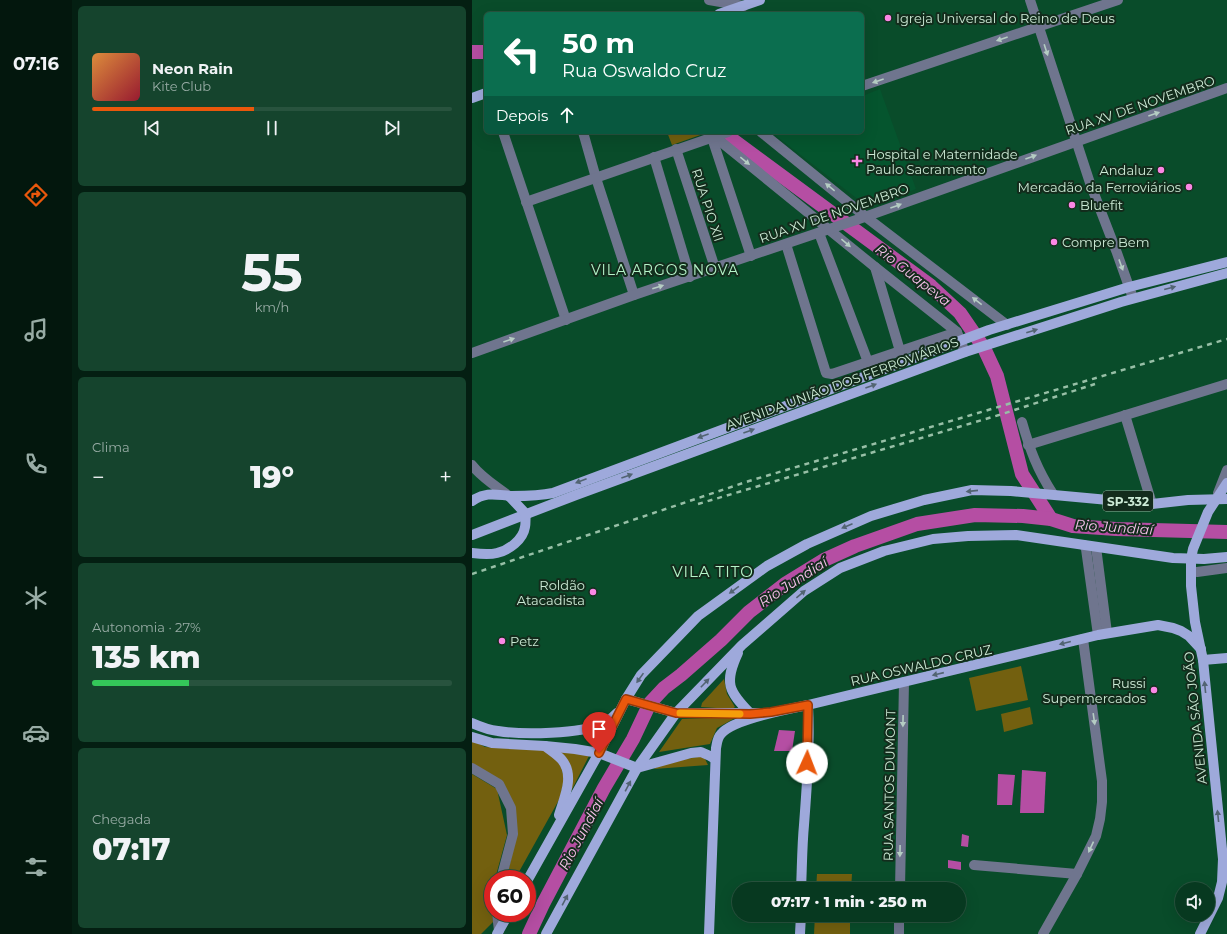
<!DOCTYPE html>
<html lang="pt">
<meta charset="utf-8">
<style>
body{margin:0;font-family:Montserrat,sans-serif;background:#15442d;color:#f1f3f6;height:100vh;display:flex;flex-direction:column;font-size:15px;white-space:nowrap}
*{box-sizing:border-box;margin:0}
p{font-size:13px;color:#98aca5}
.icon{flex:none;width:22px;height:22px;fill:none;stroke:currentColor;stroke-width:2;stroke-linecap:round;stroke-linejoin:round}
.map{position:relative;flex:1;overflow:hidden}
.drawer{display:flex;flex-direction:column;gap:6px;padding:6px;background:#041f12;width:400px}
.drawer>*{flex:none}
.banner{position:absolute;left:12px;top:12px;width:380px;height:122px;border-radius:6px;box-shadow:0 4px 16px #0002,0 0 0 1px #28533e;background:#0b6e4f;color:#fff;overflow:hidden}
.controls{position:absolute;left:703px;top:882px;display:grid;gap:8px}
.controls a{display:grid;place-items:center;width:40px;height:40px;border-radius:50%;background:#073920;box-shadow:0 4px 16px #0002,0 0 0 1px #28533e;font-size:20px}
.speed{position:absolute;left:12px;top:870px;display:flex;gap:8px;font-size:20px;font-weight:700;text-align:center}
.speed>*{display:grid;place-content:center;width:52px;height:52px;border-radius:50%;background:#073920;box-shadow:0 4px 16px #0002,0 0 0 1px #28533e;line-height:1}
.speed .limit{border:6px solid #d22;background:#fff;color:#111}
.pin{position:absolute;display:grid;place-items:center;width:34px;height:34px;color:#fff;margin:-41px -17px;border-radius:50% 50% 50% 0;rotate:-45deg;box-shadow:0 0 4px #0007}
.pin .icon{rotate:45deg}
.me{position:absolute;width:44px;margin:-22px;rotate:2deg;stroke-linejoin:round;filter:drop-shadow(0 0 3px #0008)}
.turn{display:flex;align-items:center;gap:14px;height:84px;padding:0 12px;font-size:18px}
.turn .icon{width:52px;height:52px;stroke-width:2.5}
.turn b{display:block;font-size:28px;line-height:34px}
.then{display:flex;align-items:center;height:38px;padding:0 12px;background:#0003;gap:8px;font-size:15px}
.big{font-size:30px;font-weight:800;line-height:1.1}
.drawer .card{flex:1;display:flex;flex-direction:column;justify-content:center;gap:6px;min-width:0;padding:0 14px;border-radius:6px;background:#15442d}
.drawer .dial{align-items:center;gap:0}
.dial b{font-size:52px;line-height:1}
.song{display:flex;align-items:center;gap:12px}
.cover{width:48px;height:48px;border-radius:6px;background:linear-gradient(135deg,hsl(30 70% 55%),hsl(350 70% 35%))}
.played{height:4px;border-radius:2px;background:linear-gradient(90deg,#ea580c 45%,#28533e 45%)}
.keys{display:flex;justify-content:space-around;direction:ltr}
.heat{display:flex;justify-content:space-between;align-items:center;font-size:22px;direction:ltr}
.charge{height:6px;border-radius:3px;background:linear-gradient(90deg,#34c759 27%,#28533e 0)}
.trip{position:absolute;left:260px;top:882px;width:234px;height:40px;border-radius:20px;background:#073920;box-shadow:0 4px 16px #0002,0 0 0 1px #28533e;font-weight:800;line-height:40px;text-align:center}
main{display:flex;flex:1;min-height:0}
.dock{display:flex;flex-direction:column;width:72px;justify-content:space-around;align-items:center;background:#03170d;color:#98aca5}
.dock .icon{width:28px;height:28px}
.dock .on{color:#ea580c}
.dock b{font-size:18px;color:#f1f3f6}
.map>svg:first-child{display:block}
.built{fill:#05552e}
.green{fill:#73600f}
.water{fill:#b54ea3}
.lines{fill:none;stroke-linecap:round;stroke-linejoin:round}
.river{stroke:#b54ea3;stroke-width:14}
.minor{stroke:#6f758e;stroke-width:10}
.major{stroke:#9ea9db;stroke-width:10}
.rail{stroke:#97bfa6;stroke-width:2.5;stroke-dasharray:5 5;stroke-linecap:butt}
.oneway{fill:#b5cdc3}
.oneway2{fill:#526472}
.route-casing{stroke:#983908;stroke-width:10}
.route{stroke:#ea580c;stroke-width:7}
.slow{stroke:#f59e0b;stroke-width:7}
.poi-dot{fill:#fb87e5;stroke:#132c1c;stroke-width:1.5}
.labels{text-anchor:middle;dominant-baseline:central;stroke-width:4;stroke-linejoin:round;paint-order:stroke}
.shield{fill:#132c1c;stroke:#94b19e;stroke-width:1}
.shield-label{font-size:12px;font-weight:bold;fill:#ccead5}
.poi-label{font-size:13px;fill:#ccead5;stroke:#132c1c;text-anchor:start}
.street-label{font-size:13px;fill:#ccead5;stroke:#132c1c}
.neighbourhood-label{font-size:14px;letter-spacing:1px;fill:#b5f4c9;stroke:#132c1c}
.water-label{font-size:14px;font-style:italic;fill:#f7c3eb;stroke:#132c1c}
.quarter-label{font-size:15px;letter-spacing:1px;fill:#b5f4c9;stroke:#132c1c}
</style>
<main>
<nav class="dock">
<b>07:16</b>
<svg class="icon on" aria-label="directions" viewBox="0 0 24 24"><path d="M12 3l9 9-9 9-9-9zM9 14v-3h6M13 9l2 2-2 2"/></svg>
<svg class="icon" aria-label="music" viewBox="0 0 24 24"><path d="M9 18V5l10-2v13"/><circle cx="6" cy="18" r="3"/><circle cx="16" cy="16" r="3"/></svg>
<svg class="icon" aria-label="phone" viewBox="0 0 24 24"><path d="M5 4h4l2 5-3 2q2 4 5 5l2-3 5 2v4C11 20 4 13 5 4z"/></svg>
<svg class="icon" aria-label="climate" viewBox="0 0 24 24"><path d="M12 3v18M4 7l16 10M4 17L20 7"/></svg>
<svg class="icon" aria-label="car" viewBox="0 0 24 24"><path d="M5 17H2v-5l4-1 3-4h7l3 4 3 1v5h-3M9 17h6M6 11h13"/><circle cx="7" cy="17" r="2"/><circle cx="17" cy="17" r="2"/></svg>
<svg class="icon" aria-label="filters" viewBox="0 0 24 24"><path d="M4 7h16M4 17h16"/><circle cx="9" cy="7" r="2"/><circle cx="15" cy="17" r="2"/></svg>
</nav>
<section class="drawer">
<div class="card">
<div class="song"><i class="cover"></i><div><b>Neon Rain</b><p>Kite Club</p></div></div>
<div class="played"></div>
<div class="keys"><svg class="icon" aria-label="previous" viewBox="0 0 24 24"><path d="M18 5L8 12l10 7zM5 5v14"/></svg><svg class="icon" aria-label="pause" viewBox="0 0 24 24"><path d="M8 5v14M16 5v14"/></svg><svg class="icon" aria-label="next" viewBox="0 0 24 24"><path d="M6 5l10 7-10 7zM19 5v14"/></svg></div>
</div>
<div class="card dial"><b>55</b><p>km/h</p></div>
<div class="card"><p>Clima</p>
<div class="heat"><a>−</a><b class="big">19°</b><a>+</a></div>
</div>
<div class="card"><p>Autonomia · 27%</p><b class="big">135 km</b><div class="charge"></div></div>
<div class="card"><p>Chegada</p><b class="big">07:17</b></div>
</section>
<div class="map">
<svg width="755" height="934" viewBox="0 0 755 934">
<rect width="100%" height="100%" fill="#094c2a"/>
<path class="built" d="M408 89 444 189 396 207 299 132H390V96Z"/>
<g class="green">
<path d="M195 132H237L200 145Z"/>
<path d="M549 666 556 700 504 711 497 678Z"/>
<path d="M252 679 255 694 263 707 260 709 229 707 230 703Z"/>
<path d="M558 707 561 724 532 732 529 714Z"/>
<path d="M265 717 245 728 238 744 187 752 210 719Z"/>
<path d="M0 740 13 747 73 750 89 763 92 780 88 798 43 879H34L45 835 30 783 0 764Z"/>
<path d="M81 750 118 754 92 805 98 783Z"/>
<path d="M225 757H232L236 765 182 769 192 763Z"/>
<path d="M0 774 25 789 35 835 23 879H21V889L19 897 21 922 9 934H0Z"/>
<path d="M345 874H380L379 889H344Z"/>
<path d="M343 915H378V934H342Z"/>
</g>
<g class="water">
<path d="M307 730 323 731 320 751H302Z"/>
<path d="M550 770 574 772 572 813H548Z"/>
<path d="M526 774 543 775 540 805H525Z"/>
<path d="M490 834 497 836 496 847 489 846Z"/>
<path d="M476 860 489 862V870L476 868Z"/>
</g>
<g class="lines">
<g class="river">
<path d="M0 52H14"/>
<path d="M250 132 459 286 488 313 512 348 525 376 550 474 579 519"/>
<path d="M57 934 71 904 132 788 161 739 178 703 192 688 209 675 249 640 277 612 313 584 352 560 383 546 445 524 503 515 551 516 579 519 601 526 644 529 755 532"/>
</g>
<g class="minor">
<path d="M237 0 272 6"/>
<path d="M558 0 618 183 645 253 661 298"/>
<path d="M390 86 646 0"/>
<path d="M31 132 94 320"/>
<path d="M111 132 124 178 162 295"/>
<path d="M289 132 394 217 535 325"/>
<path d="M243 137 403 267 485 332 493 352"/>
<path d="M240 138 279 256"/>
<path d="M204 149 243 268"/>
<path d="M182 157 218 277"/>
<path d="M54 202 256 132"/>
<path d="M347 233 396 362"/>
<path d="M314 244 354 373 360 374 485 332"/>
<path d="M403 267 428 351"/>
<path d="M0 353 162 295 387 219 755 88"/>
<path d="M653 415 680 504"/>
<path d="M550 422C558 450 565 469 581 494"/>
<path d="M556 445 755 384"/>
<path d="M0 465C10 478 24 486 37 496"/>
<path d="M746 493 755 470"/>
<path d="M612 545 614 549 626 635"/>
<path d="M624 547 635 633"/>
<path d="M725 572 755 568"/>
<path d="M0 768 27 784 39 808 41 834 29 879"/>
<path d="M502 865 605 874"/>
<path d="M428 889 432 682"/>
<path d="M25 913 27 931"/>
<path d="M427 934V915"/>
<path d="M571 934 605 874 624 836 628 819 630 802V781L611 639"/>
</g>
<g class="major">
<path d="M247 14 288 0"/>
<path d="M0 98 14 93"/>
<path d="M0 501C15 491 24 495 40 496 54 496 67 496 81 493L517 330 657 287 755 262"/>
<path d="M0 535 104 495 493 352 649 302 755 273"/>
<path d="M0 553C8 554 17 555 25 553 37 550 51 540 53 527 54 523 53 518 54 514L37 496"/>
<path d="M266 653C252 683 256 691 279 714"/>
<path d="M731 660 755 658"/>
<path d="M154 699 204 713H287"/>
<path d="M0 723C9 727 17 730 26 731 50 735 109 734 130 724 136 722 141 717 145 713"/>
<path d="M0 737 20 743 73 746 103 749 127 753 165 768 219 753 229 752 238 756 243 759"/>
<path d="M73 746C78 750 86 755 90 760 103 776 92 798 87 815"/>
<path d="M55 881 127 753 154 699 169 675 226 616 295 566 335 544 399 516 452 500 500 490 539 491 680 504 716 500 755 499"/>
<path d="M329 889C330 868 330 846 332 825 335 785 338 745 336 705"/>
<path d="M25 934 37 913"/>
<path d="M74 934 165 768 204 713 270 645 332 591 368 568 412 551 461 539 496 536 544 535 701 558 732 559 755 557"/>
<path d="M237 934 244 748C245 744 245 738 249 734 261 719 316 709 336 705L626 635 686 625 701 628 709 631 717 636 729 649"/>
<path d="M328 934 329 915"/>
<path d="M728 934 746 898 750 882 751 859 731 660 723 622 719 586V559L721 549 736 512 755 483"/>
</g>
<g class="rail">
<path d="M226 504 527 415 623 384"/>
<path d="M0 574 277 481 755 339"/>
</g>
</g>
<defs><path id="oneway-solid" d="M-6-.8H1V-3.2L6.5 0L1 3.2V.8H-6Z"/></defs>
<g class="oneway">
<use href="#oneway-solid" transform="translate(530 39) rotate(161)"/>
<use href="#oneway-solid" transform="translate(574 50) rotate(72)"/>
<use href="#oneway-solid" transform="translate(406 81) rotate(161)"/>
<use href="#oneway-solid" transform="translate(682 114) rotate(-19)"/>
<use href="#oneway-solid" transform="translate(559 157) rotate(-20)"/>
<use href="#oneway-solid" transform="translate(273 161) rotate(39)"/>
<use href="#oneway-solid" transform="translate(358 187) rotate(-141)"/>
<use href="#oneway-solid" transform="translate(424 206) rotate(-20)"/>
<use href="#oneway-solid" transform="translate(374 243) rotate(40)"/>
<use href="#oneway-solid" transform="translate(649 265) rotate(70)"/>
<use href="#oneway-solid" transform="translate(186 287) rotate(-18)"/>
<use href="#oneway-solid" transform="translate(505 301) rotate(-142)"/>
<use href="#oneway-solid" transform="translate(37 340) rotate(-19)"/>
<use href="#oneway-solid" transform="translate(622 719) rotate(82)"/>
<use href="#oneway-solid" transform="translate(431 721) rotate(91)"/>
<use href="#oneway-solid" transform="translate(619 847) rotate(115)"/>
<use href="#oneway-solid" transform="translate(428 851) rotate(91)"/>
</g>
<g class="oneway2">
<use href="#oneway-solid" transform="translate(698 288) rotate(-15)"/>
<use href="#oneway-solid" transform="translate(560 331) rotate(-18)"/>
<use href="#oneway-solid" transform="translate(399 386) rotate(-20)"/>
<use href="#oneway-solid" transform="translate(277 431) rotate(-20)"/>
<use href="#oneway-solid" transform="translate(231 436) rotate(160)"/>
<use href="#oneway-solid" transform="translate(155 476) rotate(-20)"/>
<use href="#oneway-solid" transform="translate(109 481) rotate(159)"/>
<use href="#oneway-solid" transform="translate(500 491) rotate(174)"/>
<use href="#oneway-solid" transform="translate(375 526) rotate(157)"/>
<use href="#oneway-solid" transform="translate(262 590) rotate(144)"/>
<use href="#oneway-solid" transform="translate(329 594) rotate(-40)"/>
<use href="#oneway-solid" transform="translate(593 643) rotate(166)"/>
<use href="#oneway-solid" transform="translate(466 674) rotate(167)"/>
<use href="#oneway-solid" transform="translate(168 678) rotate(125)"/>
<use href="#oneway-solid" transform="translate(233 683) rotate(-46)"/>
<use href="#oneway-solid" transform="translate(733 687) rotate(-96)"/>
<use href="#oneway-solid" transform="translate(156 786) rotate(-62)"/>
<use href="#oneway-solid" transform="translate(746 816) rotate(-96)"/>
<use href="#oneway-solid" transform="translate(93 900) rotate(-62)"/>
</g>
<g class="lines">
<g class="route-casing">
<path id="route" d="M127 753 154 699 204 713 278 714 299 712 336 705 335 763"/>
</g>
<use href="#route" class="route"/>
<path class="slow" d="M208 713 268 714"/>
</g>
<g class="poi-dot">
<circle cx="416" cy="18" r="4"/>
<path d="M383 155h4v4h4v4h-4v4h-4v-4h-4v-4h4z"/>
<circle cx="689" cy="170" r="4"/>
<circle cx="717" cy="187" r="4"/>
<circle cx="600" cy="205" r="4"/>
<circle cx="582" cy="242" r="4"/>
<circle cx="121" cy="592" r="4"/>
<circle cx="30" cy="641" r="4"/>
<circle cx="682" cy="690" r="4"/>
</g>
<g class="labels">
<rect class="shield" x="631" y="491" width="50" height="20" rx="3"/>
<g class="shield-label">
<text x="656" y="501">SP-332</text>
</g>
<g class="poi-label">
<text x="424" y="18">Igreja Universal do Reino de Deus</text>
<text x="394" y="154">Hospital e Maternidade<tspan x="394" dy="15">Paulo Sacramento</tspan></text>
<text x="681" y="170" text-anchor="end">Andaluz</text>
<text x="709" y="187" text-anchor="end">Mercadão da Ferroviários</text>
<text x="608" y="205">Bluefit</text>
<text x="590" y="242">Compre Bem</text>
<text x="113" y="585" text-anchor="end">Roldão<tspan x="113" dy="15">Atacadista</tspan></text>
<text x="38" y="641">Petz</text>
<text x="674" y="683" text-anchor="end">Russi<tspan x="674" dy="15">Supermercados</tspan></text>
</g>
<g class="street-label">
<text transform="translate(668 105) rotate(-19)">RUA XV DE NOVEMBRO</text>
<text transform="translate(236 205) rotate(72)">RUA PIO XII</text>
<text transform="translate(362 213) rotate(-19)">RUA XV DE NOVEMBRO</text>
<text transform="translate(370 383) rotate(-20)">AVENIDA UNIÃO DOS FERROVIÁRIOS</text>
<text transform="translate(449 665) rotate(-13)">RUA OSWALDO CRUZ</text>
<text transform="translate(723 718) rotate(-96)">AVENIDA SÃO JOÃO</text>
<text transform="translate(417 785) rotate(-89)">RUA SANTOS DUMONT</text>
</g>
<g class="neighbourhood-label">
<text x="193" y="270">VILA ARGOS NOVA</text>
</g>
<g class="water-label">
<text transform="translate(441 275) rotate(38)">Rio Guapeva</text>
<text transform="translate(642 527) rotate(4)">Rio Jundiaí</text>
<text transform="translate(321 582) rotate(-33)">Rio Jundiaí</text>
<text transform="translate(109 834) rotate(-62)">Rio Jundiaí</text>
</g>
<g class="quarter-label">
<text x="241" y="571">VILA TITO</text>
</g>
</g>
</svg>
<div class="controls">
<a><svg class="icon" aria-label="sound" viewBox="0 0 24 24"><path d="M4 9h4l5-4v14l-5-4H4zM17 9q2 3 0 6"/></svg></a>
</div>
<div class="speed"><div class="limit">60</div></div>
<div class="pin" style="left:127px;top:753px;background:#d93025"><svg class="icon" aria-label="arrive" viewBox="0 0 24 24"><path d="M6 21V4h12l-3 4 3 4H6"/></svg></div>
<svg class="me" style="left:335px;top:763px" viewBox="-20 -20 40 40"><circle r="19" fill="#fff"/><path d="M0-13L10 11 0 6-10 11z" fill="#ea580c"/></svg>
<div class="trip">07:17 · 1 min · 250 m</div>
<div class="banner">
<div class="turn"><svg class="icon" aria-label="left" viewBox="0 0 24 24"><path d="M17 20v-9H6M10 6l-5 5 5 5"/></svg><div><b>50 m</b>Rua Oswaldo Cruz</div></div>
<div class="then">Depois<svg class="icon" aria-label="ahead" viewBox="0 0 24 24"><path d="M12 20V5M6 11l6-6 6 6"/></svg></div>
</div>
</div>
</main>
